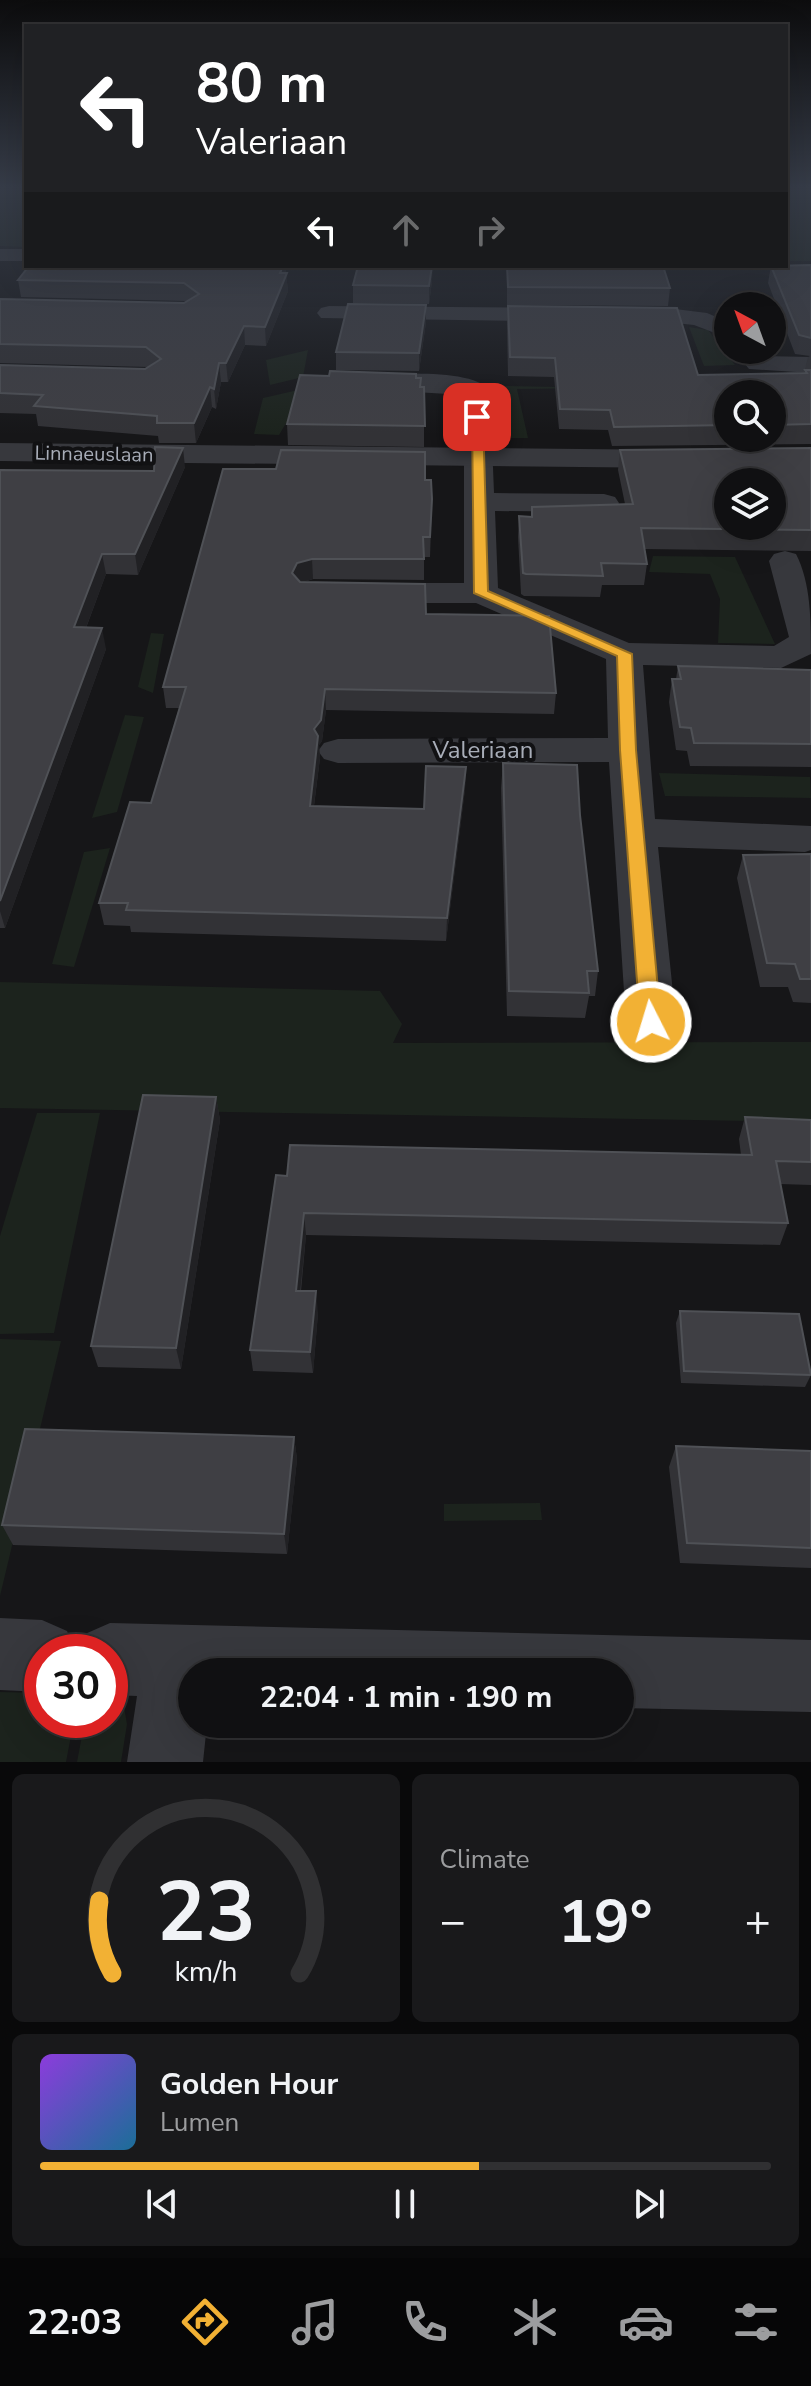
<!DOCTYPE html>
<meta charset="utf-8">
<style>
body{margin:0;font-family:"Nunito Sans",sans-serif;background:#19191b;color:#f1f3f6;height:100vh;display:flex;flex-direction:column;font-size:30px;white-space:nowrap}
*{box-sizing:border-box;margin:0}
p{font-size:26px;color:#9c9d9f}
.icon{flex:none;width:44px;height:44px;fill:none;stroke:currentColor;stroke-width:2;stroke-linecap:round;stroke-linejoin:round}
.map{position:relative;height:1762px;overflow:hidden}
.sheet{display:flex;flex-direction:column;gap:12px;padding:12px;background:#09090a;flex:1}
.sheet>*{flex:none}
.hud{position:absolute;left:24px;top:24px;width:764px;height:244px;border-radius:0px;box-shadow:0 8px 32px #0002,0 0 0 2px #303032;background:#202124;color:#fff;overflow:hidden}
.needle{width:52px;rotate:319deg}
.tools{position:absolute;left:714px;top:292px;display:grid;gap:16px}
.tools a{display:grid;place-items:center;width:72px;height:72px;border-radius:50%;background:#101012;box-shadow:0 8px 32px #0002,0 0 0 2px #303032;font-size:40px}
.speed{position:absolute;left:24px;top:1634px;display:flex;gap:16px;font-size:40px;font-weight:700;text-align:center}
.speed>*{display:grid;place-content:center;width:104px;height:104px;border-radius:50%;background:#101012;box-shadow:0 8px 32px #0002,0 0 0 2px #303032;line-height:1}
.speed .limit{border:12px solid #d22;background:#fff;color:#111}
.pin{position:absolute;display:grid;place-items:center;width:68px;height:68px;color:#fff;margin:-34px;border-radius:16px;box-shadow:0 4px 12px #0006}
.me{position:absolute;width:88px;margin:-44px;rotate:355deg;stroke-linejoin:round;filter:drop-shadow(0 0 6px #0008)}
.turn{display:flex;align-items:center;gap:28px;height:168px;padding:0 40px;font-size:36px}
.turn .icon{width:104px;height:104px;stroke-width:2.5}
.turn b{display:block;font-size:56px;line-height:68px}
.lanes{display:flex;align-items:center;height:76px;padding:0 40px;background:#0003;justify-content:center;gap:40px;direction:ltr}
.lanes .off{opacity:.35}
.big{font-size:60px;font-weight:700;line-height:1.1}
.sheet .tile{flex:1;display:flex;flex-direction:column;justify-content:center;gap:12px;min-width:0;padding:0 28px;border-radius:12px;background:#19191b}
.sheet .dial{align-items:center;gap:0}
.dial svg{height:208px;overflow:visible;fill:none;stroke:#303032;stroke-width:7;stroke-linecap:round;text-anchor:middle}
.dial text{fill:#f1f3f6;stroke:none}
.song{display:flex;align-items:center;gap:24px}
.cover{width:96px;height:96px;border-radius:12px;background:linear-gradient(135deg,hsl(270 70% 55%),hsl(200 70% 35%))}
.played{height:8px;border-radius:4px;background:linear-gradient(90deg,#f2b134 60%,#303032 60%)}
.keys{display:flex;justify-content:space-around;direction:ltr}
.heat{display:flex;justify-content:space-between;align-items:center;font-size:44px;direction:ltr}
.sheet .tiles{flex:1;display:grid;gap:12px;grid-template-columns:1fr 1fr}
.tile:last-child{grid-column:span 2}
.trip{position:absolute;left:178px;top:1658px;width:456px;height:80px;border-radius:40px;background:#101012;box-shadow:0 8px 32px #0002,0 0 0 2px #303032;font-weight:700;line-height:80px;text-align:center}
.menu{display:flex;height:128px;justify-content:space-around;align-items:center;background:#060607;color:#9c9d9f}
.menu .icon{width:56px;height:56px}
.menu .current{color:#f2b134}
.menu b{font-size:36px;color:#f1f3f6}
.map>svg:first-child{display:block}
.green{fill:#1c231d}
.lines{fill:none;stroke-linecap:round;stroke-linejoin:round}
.minor{fill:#37383d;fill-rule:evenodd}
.tertiary{fill:#37383d;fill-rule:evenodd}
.wall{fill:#323236;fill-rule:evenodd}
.shaded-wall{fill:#212124}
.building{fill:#3f3f44;stroke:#4f5156;stroke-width:2;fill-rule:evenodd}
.route{fill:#f2b134;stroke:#9d7322;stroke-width:2}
.labels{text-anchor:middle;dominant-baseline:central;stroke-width:8;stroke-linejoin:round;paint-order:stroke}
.far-street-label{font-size:20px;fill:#a8adb8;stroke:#111113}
.street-label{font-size:24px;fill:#a8adb8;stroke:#111113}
</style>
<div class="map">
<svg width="811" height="1762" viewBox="0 0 811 1762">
<rect width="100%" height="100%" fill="#161618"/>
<g class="green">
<path d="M0 189H26V247L0 246Z"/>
<rect x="786" y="189" width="25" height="72"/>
<path d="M689 327 708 330 735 365 704 366Z"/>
<path d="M308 350 303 377 270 385 266 360Z"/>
<path d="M504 386 607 388 517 389 528 438H498Z"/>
<path d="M307 388 279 435 254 434 263 398Z"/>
<path d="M653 556 735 557 775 644 718 643 720 599 710 574 649 572Z"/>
<path d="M151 633 164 634 153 693 138 687Z"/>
<path d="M125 715 144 717 117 812 92 818Z"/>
<path d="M659 773 810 777 811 798 665 796Z"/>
<path d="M110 848 74 967 52 964 84 852Z"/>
<path d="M0 982 380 991 402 1024 393 1043 811 1042V1122L0 1108Z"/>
<path d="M37 1113H100L54 1333 0 1334V1236Z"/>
<path d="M0 1339 61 1341 0 1596Z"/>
<path d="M540 1503 542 1520 444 1521V1504Z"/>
<path d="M0 1692 42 1693V1720H74L66 1762H0Z"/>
<path d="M110 1696 124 1707 127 1724 121 1762H77L85 1720H110Z"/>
</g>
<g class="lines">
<g class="minor">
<rect x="0" y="249" width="26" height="12"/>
<path d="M329 306 675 309 707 313 728 322V338L694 325 675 323 321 318 317 313 321 308Z"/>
<path d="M758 356 811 357V373L749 369 745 364Z"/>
<path d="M359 374C387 375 474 367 490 391L494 493 604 494 615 497 619 503 615 509 604 512 495 511 498 588 629 643 774 646 789 637 769 561 774 554 785 551 796 554C811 583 811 621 811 654L781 668 643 665 655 819 811 826V850L805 852 658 847 676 1022 668 1035 651 1041 634 1035 626 1022 609 762 338 763 324 759 318 751 324 743 338 739 608 738 606 659 476 603H368L356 600 351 593 356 586 368 583H464V395L350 388 346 382Z"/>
<path d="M0 1618 42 1620 67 1631 76 1652H42V1692L0 1690Z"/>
<path d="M110 1623 811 1640V1712L620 1708V1672H192V1724H207L203 1762H127L137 1696 110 1695V1652H77L85 1634Z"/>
</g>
<path class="tertiary" d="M0 443 678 450 688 453 692 459 688 465 678 468 0 461Z"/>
</g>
<g class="wall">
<path d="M811 265V444L612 446 608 430 559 429 554 377 508 376 507 324 508 306 698 375 804 373 808 357 810 356 795 354 768 283 771 266ZM728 394H772V438H728Z"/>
<path d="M29 266H285L288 291 266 346 245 345 228 382H221L216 409 212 407 196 443H159L158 436 38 426 36 414 0 413V365L145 369 149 367 0 363V299L184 303 187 301 21 297 18 280Z"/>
<path d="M507 266H663L670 288 668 306 507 305Z"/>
<path d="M432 281 429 304 353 303V285Z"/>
<path d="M426 322 419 371 336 370V352Z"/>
<path d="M416 378 421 387H424V447L288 445 287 424Z"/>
<path d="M811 448V551L644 549 647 564 644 585H602L600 597 524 596 521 594 518 537 519 516 531 517 625 504 618 470 620 450Z"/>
<path d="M185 467 138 575 106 574 86 628 106 649 5 928H0V470L154 471Z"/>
<path d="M223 469 425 480 432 499 430 557H424V580L313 579 304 582 426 614 556 693 554 714 326 710 322 741 319 745 320 758 314 806 424 809 466 767 465 789 446 941 131 932 130 926 104 925 99 903 151 803 179 708H166L163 687Z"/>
<path d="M678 666 811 670V767L690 766 687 751 676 750 669 702 672 679H676Z"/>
<path d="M503 763 580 815 598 971 595 996H589L585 1018 507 1016 501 788Z"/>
<path d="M811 854V1003L793 1002 788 987H760L737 878 743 855Z"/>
<path d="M216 1097 220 1120 181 1369 98 1367 91 1346Z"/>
<path d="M745 1117 811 1120V1185L780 1184 788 1223 780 1245 306 1235 301 1291 318 1313 313 1373 253 1371 250 1350 287 1176 741 1155 739 1139Z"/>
<path d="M680 1311 811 1375 805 1387 681 1383 676 1323Z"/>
<path d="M294 1437 297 1459 287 1554 13 1545 2 1525Z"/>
<path d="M676 1446 811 1451V1568L680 1563 669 1467Z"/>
</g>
<g class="shaded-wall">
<path d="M283 266H285L288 291 266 346 265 327Z"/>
<path d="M433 266 432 281 429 304V286Z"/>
<path d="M426 305V322L419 371V353Z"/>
<path d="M244 326 245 345 228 382 226 363Z"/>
<path d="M219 363 221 382 216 409 214 389Z"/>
<path d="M210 387 212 407 196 443 194 423Z"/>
<path d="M183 448 185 467 138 575 135 554Z"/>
<path d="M102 554 106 574 78 649 74 627Z"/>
<path d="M312 559 313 579 299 583 292 573 297 563Z"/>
<path d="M102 628 106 649 5 928 0 911V901Z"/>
<path d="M325 689 326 710 322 741 319 745 320 758 311 828 310 806 314 729Z"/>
<path d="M466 767 465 789 446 941 447 918Z"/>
<path d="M216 1097 220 1120 181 1369 176 1348Z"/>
<path d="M304 1213 306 1235 298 1312 296 1291Z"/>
<path d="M316 1291 318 1313 313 1373 310 1352Z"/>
<path d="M294 1437 297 1459 287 1554 284 1534Z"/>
</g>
<g class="building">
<path d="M811 265V338L799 335 771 266Z"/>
<path d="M29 266H283L280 273H287L265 327 244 326 226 363H219L214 389 210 387 194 423H157V416L34 406 43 395 0 393V365L145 369 161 359 146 347 0 344V299L184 303 199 294 184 283 18 280Z"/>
<path d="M358 266H432L429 286 353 285Z"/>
<path d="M507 266H663L670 288 508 287Z"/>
<path d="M348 304 426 305 419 353 336 352Z"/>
<path d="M508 306 677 308 698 375 807 373 805 370H811V424L772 425V394H728V425L614 427 610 410 560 409 555 358 510 357Z"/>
<path d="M330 371 416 374V378H421L420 387H424L425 426 287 424 300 375 329 376Z"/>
<path d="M155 447 183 448 135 554H102L74 627 102 628 0 901V470L154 471Z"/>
<path d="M811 448V530L641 528 647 564 601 563 603 576 526 574 523 573 519 516 532 517V507L633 504 620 450ZM728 482H772V526H728Z"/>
<path d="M281 450 425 452V480H431L432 499 430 537H423L424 559H312L297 563 292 573 300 582 425 584 426 614 549 616 556 693 325 689 321 720 314 729 318 736 310 806 424 809 426 766 466 767 447 918 126 910 128 903H99L130 802 151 803 186 687H163L223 469H276Z"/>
<path d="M678 666 811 670V744L694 743 691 728 680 727 672 679H681Z"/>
<path d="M503 763 577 765 580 815 598 971H587L589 993 509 991Z"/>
<path d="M811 854V979H800L795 964 767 963 743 855Z"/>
<path d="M143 1095 216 1097 176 1348 91 1346Z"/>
<path d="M745 1117 811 1120V1162L776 1161 788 1223 304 1213 296 1291H316L310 1352 250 1350 276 1175 287 1176 290 1145 752 1155Z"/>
<path d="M680 1311 799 1314 811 1375 684 1371Z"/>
<path d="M25 1429 294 1437 284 1534 2 1525Z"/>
<path d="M676 1446 811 1451V1548L687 1543Z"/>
</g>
<linearGradient id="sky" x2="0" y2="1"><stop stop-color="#0c0c0d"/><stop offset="0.43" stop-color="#363c48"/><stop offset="1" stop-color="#363c48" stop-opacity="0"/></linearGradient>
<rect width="811" height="435" fill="url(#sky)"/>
<path class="route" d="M477 414 483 417 488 591 632 654 636 750 661 1022 651 1030 640 1022 620 750 617 656 474 593 472 417Z"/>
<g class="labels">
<g class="far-street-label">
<text transform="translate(94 454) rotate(1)">Linnaeuslaan</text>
</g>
<g class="street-label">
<text x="483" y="750">Valeriaan</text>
</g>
</g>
</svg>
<div class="tools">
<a><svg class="needle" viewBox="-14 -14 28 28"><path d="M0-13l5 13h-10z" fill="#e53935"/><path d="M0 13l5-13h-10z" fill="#9c9d9f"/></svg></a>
<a><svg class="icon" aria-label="search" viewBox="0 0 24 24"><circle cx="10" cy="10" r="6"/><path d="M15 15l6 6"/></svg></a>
<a><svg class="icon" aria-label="layers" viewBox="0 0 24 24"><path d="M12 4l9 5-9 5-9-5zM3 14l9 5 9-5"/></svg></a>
</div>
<div class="speed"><div class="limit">30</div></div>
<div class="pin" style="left:477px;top:417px;background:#d93025"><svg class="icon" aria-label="arrive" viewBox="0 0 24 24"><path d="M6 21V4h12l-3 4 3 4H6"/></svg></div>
<svg class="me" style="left:651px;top:1022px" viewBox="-20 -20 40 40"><circle r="17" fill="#f2b134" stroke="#fff" stroke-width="3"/><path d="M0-11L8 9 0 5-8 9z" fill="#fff"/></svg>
<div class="trip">22:04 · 1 min · 190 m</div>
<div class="hud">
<div class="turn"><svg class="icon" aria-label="left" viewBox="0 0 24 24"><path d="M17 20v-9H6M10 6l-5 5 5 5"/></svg><div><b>80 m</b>Valeriaan</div></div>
<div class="lanes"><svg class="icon" aria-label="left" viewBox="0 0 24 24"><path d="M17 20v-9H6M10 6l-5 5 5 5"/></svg><svg class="icon off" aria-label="ahead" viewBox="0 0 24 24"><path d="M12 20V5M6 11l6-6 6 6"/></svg><svg class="icon off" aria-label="right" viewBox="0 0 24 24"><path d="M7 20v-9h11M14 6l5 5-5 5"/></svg></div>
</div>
</div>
<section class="sheet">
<div class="tiles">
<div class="tile dial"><svg viewBox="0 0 100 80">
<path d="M14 69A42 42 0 1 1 86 69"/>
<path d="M14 69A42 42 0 0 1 9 41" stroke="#f2b134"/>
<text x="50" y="56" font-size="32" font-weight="700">23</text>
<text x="50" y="72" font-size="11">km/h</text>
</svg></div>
<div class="tile"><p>Climate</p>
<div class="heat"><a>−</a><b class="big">19°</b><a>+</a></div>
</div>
<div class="tile">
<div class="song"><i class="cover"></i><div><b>Golden Hour</b><p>Lumen</p></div></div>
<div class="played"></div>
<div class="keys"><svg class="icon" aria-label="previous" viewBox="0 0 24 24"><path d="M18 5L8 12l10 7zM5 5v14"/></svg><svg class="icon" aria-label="pause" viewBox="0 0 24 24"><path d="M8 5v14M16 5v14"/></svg><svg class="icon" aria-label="next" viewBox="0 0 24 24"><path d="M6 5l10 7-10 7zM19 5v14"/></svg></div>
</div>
</div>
</section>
<nav class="menu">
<b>22:03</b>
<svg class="icon current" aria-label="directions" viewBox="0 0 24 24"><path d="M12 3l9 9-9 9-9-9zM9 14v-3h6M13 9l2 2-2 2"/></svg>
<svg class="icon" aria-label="music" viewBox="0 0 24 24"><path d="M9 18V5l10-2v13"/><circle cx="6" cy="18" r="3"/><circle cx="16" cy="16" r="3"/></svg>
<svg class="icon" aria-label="phone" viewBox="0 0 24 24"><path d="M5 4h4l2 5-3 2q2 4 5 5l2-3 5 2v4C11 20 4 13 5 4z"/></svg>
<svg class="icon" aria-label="climate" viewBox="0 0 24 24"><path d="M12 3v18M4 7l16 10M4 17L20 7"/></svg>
<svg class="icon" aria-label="car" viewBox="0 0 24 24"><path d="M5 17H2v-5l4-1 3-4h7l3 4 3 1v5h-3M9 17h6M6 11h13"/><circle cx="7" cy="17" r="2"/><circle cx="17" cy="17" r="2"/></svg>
<svg class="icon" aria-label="filters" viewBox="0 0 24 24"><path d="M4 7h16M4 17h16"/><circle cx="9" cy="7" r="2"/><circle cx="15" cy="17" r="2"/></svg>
</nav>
